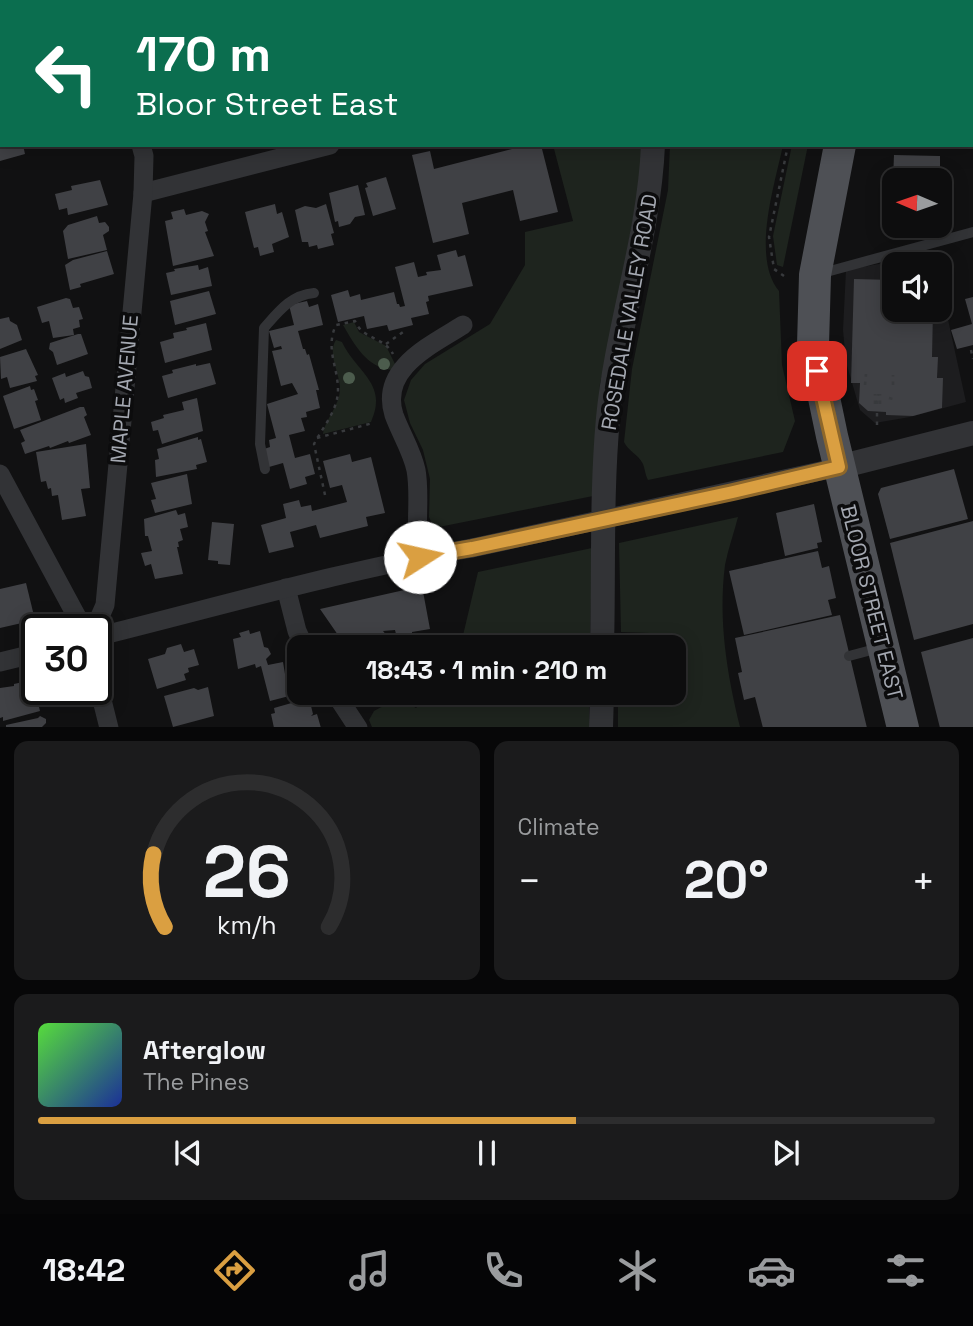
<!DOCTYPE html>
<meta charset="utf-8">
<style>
body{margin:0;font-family:"Space Grotesk",sans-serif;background:#1b1b1c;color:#f1f3f6;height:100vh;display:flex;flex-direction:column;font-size:26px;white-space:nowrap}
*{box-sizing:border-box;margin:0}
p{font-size:23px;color:#9a9c9e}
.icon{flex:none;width:38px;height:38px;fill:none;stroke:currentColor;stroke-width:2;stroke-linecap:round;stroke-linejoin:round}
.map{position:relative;height:727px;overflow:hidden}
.sheet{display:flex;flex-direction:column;gap:14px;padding:14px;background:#070708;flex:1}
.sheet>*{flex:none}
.top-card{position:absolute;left:0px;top:0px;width:973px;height:147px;box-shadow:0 4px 18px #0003,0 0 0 2px #2d2d2e;background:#0b6e4f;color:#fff;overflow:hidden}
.needle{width:46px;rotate:272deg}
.tools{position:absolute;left:882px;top:168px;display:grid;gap:14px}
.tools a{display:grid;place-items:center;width:70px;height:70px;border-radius:14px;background:#0d0d0e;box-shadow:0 4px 18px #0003,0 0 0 2px #2d2d2e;font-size:35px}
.speed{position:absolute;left:21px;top:614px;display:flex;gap:14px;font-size:35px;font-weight:700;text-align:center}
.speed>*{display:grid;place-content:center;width:91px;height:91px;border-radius:50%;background:#0d0d0e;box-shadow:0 4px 18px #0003,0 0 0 2px #2d2d2e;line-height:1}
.speed .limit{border:4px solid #111;border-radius:10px;background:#fff;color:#111}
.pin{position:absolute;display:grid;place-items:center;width:60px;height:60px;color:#fff;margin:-30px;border-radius:14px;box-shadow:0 4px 10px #0006}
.me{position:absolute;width:77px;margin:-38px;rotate:80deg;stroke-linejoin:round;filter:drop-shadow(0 0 5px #0008)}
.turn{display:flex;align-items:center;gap:24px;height:147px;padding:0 21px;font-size:32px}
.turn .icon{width:91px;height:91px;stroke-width:2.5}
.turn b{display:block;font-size:49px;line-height:60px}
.big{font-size:52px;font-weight:700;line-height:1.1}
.sheet .tile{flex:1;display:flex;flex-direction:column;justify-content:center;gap:10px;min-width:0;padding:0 24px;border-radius:14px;background:#1b1b1c}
.sheet .dial{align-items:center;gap:0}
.dial svg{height:182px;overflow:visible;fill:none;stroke:#2d2d2e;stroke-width:7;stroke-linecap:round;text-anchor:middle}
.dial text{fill:#f1f3f6;stroke:none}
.song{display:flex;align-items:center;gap:21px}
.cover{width:84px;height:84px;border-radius:10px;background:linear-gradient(135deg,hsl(110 70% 55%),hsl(230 70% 35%))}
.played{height:7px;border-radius:4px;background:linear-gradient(90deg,#da9f41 60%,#2d2d2e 60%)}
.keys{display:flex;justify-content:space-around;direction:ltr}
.heat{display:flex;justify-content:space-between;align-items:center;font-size:38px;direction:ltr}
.sheet .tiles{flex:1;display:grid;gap:14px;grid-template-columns:1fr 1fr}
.tile:last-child{grid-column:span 2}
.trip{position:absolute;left:287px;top:635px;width:399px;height:70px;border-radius:14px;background:#0d0d0e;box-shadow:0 4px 18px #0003,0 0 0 2px #2d2d2e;font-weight:700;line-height:70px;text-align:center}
.menu{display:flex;height:112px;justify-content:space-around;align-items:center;background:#050506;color:#9a9c9e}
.menu .icon{width:49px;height:49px}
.menu .current{color:#da9f41}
.menu b{font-size:32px;color:#f1f3f6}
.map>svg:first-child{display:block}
.built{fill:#1d1d1f}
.green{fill:#1e241e}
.building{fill:#404145}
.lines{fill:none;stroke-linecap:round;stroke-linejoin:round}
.path{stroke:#383a3d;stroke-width:2.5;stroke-dasharray:3.5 5;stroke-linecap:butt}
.service{stroke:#323336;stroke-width:10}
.minor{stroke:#323336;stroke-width:19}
.tertiary{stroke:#323336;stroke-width:24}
.primary{stroke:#4e5055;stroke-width:32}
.minor-bridge{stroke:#323336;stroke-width:19}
.tree{fill:#4c5c4d}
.route-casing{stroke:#8e672a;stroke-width:18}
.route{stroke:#da9f41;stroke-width:12}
.labels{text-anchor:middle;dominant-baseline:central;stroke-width:7;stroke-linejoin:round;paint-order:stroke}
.street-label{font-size:21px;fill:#a4a8b1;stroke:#0c0c0d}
</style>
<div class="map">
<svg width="973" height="728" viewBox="0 0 973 728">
<rect width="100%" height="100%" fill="#111112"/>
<path class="built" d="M933 254 936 264H894V310H940V283L966 402 910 417 875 423 860 410 846 362 843 330 846 270Z"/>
<g class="green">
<path d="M553 145H644L639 186 610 344 600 383 593 496 434 528 429 517 430 479 423 450 410 423 404 400 411 380 425 364 490 324 525 265V232L573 221Z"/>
<path d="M670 145H783C775 184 751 257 779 291L782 365 795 421 783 452 648 480C645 474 645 469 643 464 638 454 628 451 624 442L632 369 668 190Z"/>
<path d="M792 145H808L783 267 777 265 773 236Z"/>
<path d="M354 322 359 332 386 346 395 364 392 370C367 368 354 344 343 325Z"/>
<path d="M336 340 342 342C356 372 389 384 371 422L323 434C325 419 340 406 340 388 340 374 327 353 336 340Z"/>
<path d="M738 517C734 533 728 549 725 565 718 620 727 674 740 727H618V693H674V648L650 647 649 633 621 632 619 543Z"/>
<path d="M592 548 590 647 460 648 478 572Z"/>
<path d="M432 693H589V727H372L369 720 374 711 398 698 416 708Z"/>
</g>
<g class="building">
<path d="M0 145H23L25 154 0 161Z"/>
<path d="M519 145H541L558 212 520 221 513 190 462 203 469 234 433 243 412 155 430 151 434 169 520 147Z"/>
<path d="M894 155 940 156V180H893Z"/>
<path d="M386 177 396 209 373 216 365 188 368 187 366 183Z"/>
<path d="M100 180 108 205 68 215 67 208 59 210 55 194 72 190 71 186Z"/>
<path d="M358 185 365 215 355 217 350 224 339 227 338 221 335 222 329 193Z"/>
<path d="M275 204 277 214 282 212 289 237 272 244 274 252 260 256 258 247 254 248 245 212Z"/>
<path d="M326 204 334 233 331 234 334 245 318 249 317 245 309 247 308 242H302L295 210 305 206 316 208Z"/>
<path d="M184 209 186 215 202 211 209 214 205 222 208 231 205 232 214 256 173 266 165 221 173 219 171 212Z"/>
<path d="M97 216 99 223 105 222 109 227V231L103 235 107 250 68 259 63 231 68 225Z"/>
<path d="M892 226H939V234L892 233Z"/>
<path d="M456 250 458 257 465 255 473 286 428 296 429 301 426 302 429 314 411 318 413 325 389 331 387 325 367 329 364 316 338 322 331 295 348 290 350 297 360 294 361 300 394 292 397 304H399L400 307 405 306 395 267 414 262 418 277 427 275 426 272 441 270 437 255Z"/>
<path d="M107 251 114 274 80 284 81 287 70 290 65 265 73 260Z"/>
<path d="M198 265 199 270 208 267 212 286 171 295 166 273 175 271 174 269Z"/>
<path d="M854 279 894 280V310H933L932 357H938L937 378H943L942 408 913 416 886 415V412L868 411 859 403 860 383H851Z"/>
<path d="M209 291 216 314 175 325 170 301Z"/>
<path d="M973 297V345L957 349 951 330 972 324 965 299Z"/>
<path d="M66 298 70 299 73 308 79 307 83 319 79 320 80 327 73 329 74 335 53 338 49 321 42 323 37 307Z"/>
<path d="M307 301 309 307 318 304 323 325 298 331 303 349H305L307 355 309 354 319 390H316L320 408 306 412 307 417 301 418 305 431 289 435 295 458 310 454 315 474 305 477 307 484 290 489 283 463 269 467 264 449 270 447 269 440 276 438 267 404 298 394 292 383 281 386 272 351 282 349 281 346 274 348 269 331 294 325 289 305Z"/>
<path d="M9 317 10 321 17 325 22 340 0 349V319Z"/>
<path d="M206 323 212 350 165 363 160 342 174 338 173 333 187 330 186 328Z"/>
<path d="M78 334H81L88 354 57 365 53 352 49 349 50 343Z"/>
<path d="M26 349 38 375 35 376 37 381 10 388 7 377 1 379 0 357Z"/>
<path d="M210 363 216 384 168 398 162 376 173 373 172 370 196 364V366Z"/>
<path d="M83 371 85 376 89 377 92 388 76 393 78 398 65 403 64 398 60 400 52 378 65 373 66 377Z"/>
<path d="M30 386 31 390 34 389 38 400 35 401 41 420 14 429 3 396Z"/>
<path d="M197 398 203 431 162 444 158 430 153 431 151 422 164 418 163 415 184 410 182 402Z"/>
<path d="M80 407H84L87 415 84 417 91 435 69 443 68 441 50 448 49 446 25 454 21 443 25 441 20 430Z"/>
<path d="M198 437V440L201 439 207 462 196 465 197 469 156 477 155 460 159 459 157 449Z"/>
<path d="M86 444 90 488 81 489 86 516 62 520 58 495 52 496 51 488 48 489 46 481 41 482 36 452Z"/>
<path d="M350 454 352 462 371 457 385 513 366 517 368 526 320 538 316 525 290 532 294 547 269 553 261 525 286 518 283 504 299 500 301 507 311 505 312 511 347 502 342 485 330 488 323 461Z"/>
<path d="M954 469 968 519 890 539 878 494 881 488Z"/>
<path d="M187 474 192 504 155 513 151 500 156 499 151 483Z"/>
<path d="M814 504 822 542 817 543 818 548 785 556 776 513Z"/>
<path d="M176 510 178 515 185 513 188 527 180 529 183 540 178 542 179 547H177L183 574 155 579 151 564 145 566 141 553 152 551 148 536H145L144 519Z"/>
<path d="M973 521V624L914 640 890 543Z"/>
<path d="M212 522 234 524 230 565 218 564V561L208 560Z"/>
<path d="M818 551 822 568 829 566 836 598 828 600 832 615 744 635 729 571Z"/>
<path d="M26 583 35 620 0 628V589Z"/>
<path d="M422 586 430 629 412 632V635L397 638 395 630 383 631 397 648H347L320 609Z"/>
<path d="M840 615 867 728H763L755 697 744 700 738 673 742 672 735 638Z"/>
<path d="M249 630 250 634 260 631 264 647 268 648 271 654 266 659 268 665 283 662 285 674 289 673 291 680 293 679 297 694 270 701 261 666 256 668 255 664 238 669 233 639 241 637 239 633Z"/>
<path d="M973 638V728H940L921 652Z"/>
<path d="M181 644 184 652 194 649 199 665 188 668 189 672 184 674 186 680 157 689 148 659 165 654 167 648Z"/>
<path d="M32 680 40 711 3 721V717L0 718V688L14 686V684Z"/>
<path d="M208 687 214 716 173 727 164 696 194 688 198 690Z"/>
<path d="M309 698 313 714 311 716 317 714 321 728H274L271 714 275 713 274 708Z"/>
<path d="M40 716 46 719V723L41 728H6V725L38 718Z"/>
</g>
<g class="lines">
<g class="path">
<path d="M942 217V228"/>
<path d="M784 276 774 269 769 237 788 145"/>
<path d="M386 344 403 332"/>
<path d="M971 350 973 359"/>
<path d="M865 385 866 374"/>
<path d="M893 385V375"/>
<path d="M889 398 893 399"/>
<path d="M875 404V394"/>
<path d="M877 404 878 394"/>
<path d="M880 404V394"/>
<path d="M877 425V411"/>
<path d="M317 438 373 423"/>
<path d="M325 495 314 444C323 427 338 410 338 390 338 367 325 348 336 325L355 321C363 340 383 336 393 354"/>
</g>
<g class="service">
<path d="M292 0V2"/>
<path d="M819 274 973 232"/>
<path d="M265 469 260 444 264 328C279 311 291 295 314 293"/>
<path d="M849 656 879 648"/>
</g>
<g class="minor">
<path d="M109 0V2"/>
<path d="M482 0 483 2"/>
<path d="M0 59 2 58"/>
<path d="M971 84H973"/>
<path d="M143 193 330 145"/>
<path d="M0 474 84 630"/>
<path d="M636 512 839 467"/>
<path d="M420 557C414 527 421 498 416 470 412 451 401 434 394 415 379 368 432 345 463 325"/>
<path d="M286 588 297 631 305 648"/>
<path d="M94 630 105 605 143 193 144 156 141 145"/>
<path d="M96 637C221 606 345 570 472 548"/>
<path d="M0 662 37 653"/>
<path d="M96 676 109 728"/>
<path d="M335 693 358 728"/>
</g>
<g class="tertiary">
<path d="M658 2 659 0"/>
<path d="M839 467 973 433"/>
<path d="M602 648C604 571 601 494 608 418 617 326 649 238 653 145"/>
<path d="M601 728 602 693"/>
</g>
<g class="primary">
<path d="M870 2 871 0"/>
<path d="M840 145 815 275 813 345 832 436 903 728"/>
</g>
<path class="minor-bridge" d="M472 548 636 512"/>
</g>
<g class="tree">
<circle cx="384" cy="364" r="6"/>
<circle cx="349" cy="378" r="6"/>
</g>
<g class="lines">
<g class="route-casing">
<path id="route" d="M420 557 472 548 733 492 839 467 817 371"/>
</g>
<use href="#route" class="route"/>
</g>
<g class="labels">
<g class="street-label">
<text transform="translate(629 312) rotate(-80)">ROSEDALE VALLEY ROAD</text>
<text transform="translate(124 389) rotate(-85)">MAPLE AVENUE</text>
<text transform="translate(872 602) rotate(76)">BLOOR STREET EAST</text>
</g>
</g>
</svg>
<div class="tools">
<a><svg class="needle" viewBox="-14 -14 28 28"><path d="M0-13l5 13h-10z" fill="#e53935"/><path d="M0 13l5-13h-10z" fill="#9a9c9e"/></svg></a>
<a><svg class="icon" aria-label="sound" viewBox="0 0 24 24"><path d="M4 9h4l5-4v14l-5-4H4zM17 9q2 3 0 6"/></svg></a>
</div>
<div class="speed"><div class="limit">30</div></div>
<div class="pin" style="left:817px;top:371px;background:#d93025"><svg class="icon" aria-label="arrive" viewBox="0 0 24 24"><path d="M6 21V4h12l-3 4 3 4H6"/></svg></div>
<svg class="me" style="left:420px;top:557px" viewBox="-20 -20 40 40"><circle r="19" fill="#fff"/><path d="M0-13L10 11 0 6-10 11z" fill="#da9f41"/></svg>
<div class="trip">18:43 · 1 min · 210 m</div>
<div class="top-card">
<div class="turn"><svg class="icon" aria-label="left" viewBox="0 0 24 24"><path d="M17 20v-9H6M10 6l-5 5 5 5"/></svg><div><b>170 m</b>Bloor Street East</div></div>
</div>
</div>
<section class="sheet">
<div class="tiles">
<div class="tile dial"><svg viewBox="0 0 100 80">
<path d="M14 69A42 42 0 1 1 86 69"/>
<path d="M14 69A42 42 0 0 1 9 37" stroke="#da9f41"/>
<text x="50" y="56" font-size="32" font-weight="700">26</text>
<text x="50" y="72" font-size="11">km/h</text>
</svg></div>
<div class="tile"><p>Climate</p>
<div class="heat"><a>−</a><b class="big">20°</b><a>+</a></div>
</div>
<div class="tile">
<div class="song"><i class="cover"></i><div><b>Afterglow</b><p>The Pines</p></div></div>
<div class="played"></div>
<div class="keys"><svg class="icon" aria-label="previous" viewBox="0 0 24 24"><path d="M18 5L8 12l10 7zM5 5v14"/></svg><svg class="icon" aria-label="pause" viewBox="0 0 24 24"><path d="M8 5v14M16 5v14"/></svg><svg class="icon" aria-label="next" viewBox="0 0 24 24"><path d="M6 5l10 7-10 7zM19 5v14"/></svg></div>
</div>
</div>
</section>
<nav class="menu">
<b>18:42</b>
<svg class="icon current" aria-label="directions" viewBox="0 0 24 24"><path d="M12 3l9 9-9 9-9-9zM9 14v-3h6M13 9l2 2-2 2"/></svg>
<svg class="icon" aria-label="music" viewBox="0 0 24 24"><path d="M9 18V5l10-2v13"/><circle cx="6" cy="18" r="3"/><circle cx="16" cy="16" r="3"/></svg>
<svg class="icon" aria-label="phone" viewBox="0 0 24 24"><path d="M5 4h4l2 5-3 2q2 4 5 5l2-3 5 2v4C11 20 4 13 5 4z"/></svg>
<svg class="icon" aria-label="climate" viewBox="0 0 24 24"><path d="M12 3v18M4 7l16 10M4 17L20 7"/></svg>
<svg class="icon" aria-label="car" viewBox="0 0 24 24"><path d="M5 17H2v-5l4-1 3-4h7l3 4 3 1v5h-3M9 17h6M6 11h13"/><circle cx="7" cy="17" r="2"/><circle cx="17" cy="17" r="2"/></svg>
<svg class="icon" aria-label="filters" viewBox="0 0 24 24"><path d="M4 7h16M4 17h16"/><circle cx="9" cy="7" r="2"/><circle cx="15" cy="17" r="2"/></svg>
</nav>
